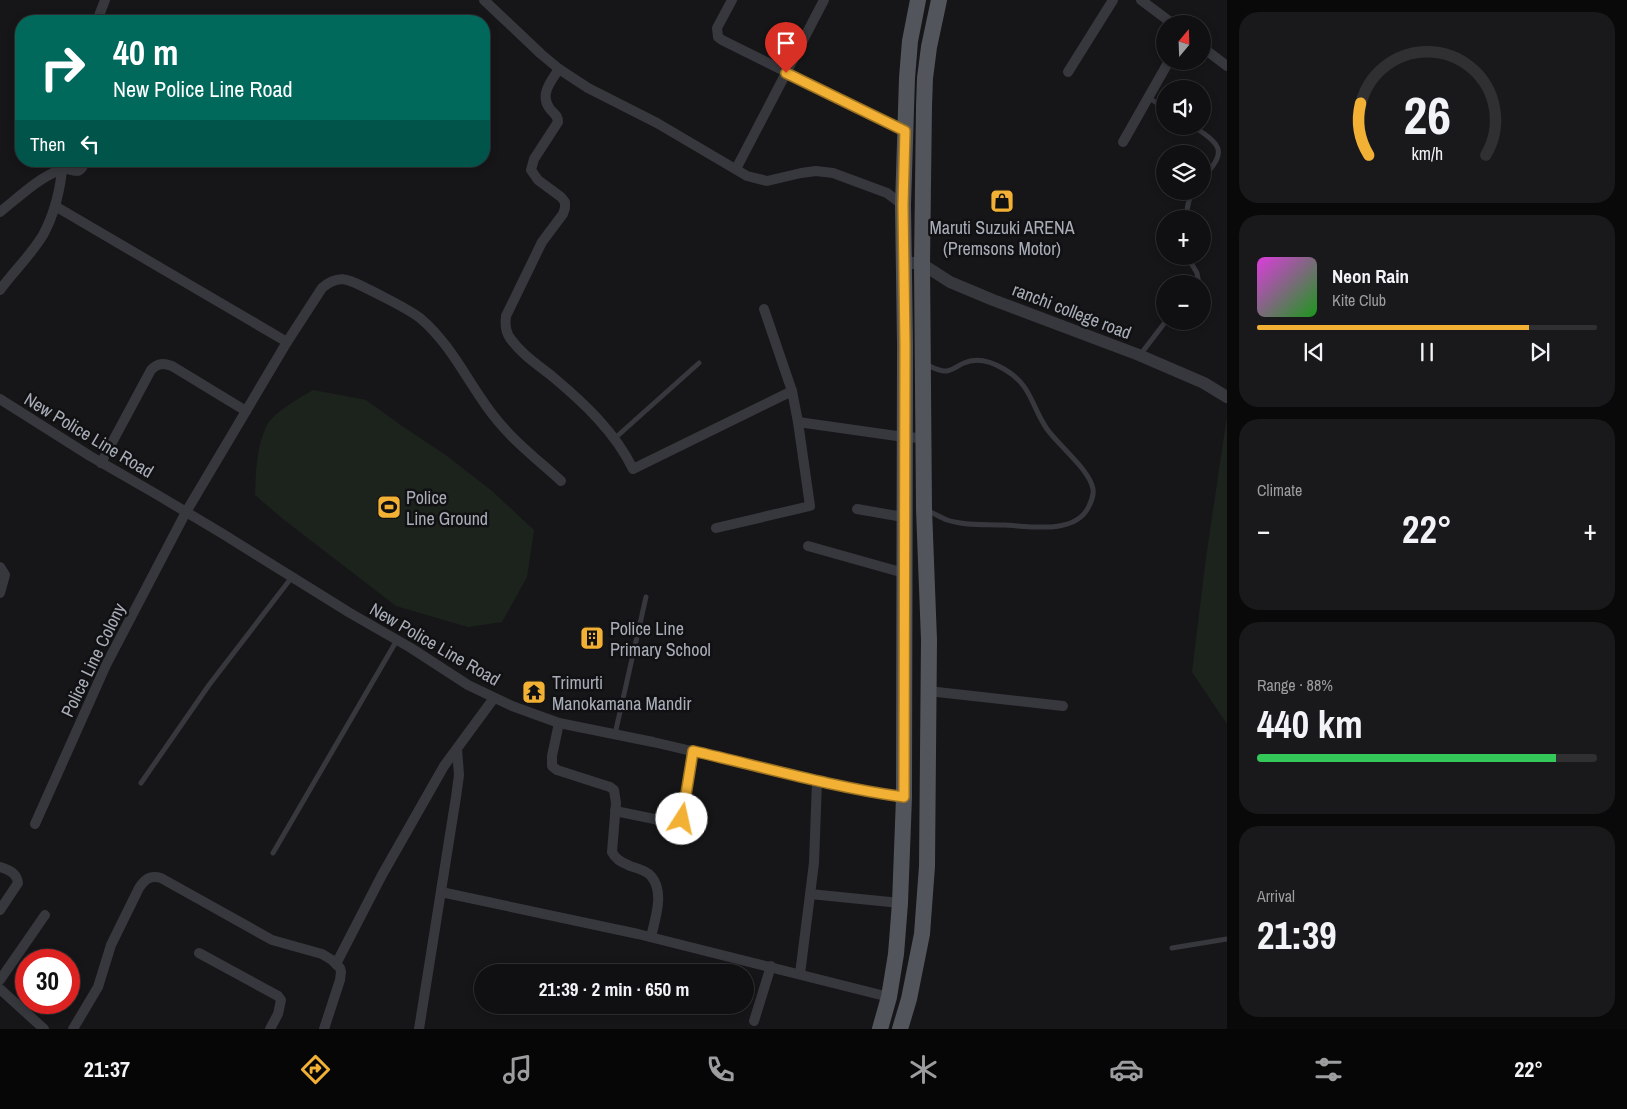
<!DOCTYPE html>
<meta charset="utf-8">
<style>
body{margin:0;font-family:"Archivo Narrow",sans-serif;background:#19191b;color:#f1f3f6;height:100vh;display:flex;flex-direction:column;font-size:19px;white-space:nowrap}
*{box-sizing:border-box;margin:0}
p{font-size:16px;color:#9c9d9f}
.icon{flex:none;width:28px;height:28px;fill:none;stroke:currentColor;stroke-width:2;stroke-linecap:round;stroke-linejoin:round}
.map{position:relative;flex:1;overflow:hidden}
.drawer{display:flex;flex-direction:column;gap:12px;padding:12px;background:#09090a;width:400px}
.drawer>*{flex:none}
.top-card{position:absolute;left:15px;top:15px;width:475px;height:152px;border-radius:20px;box-shadow:0 2px 8px #0003,0 0 0 1px #303032;background:#00695c;color:#fff;overflow:hidden}
.needle{width:32px;rotate:19deg}
.buttons{position:absolute;left:1156px;top:15px;display:grid;gap:10px}
.buttons a{display:grid;place-items:center;width:55px;height:55px;border-radius:50%;background:#101012;box-shadow:0 2px 8px #0003,0 0 0 1px #303032;font-size:25px}
.speed{position:absolute;left:15px;top:949px;display:flex;gap:10px;font-size:25px;font-weight:700;text-align:center}
.speed>*{display:grid;place-content:center;width:65px;height:65px;border-radius:50%;background:#101012;box-shadow:0 2px 8px #0003,0 0 0 1px #303032;line-height:1}
.speed .limit{border:8px solid #d22;background:#fff;color:#111}
.pin{position:absolute;display:grid;place-items:center;width:42px;height:42px;color:#fff;margin:-51px -21px;border-radius:50% 50% 50% 0;rotate:-45deg;box-shadow:0 0 5px #0007}
.pin .icon{rotate:45deg}
.me{position:absolute;width:55px;margin:-28px;rotate:10deg;stroke-linejoin:round;filter:drop-shadow(0 0 4px #0008)}
.turn{display:flex;align-items:center;gap:18px;height:105px;padding:0 15px;font-size:22px}
.turn .icon{width:65px;height:65px;stroke-width:2.5}
.turn b{display:block;font-size:35px;line-height:42px}
.then{display:flex;align-items:center;height:48px;padding:0 15px;background:#0003;gap:10px;font-size:19px}
.big{font-size:38px;font-weight:700;line-height:1.1}
.drawer .card{flex:1;display:flex;flex-direction:column;justify-content:center;gap:8px;min-width:0;padding:0 18px;border-radius:20px;background:#19191b}
.drawer .dial{align-items:center;gap:0}
.dial svg{height:130px;overflow:visible;fill:none;stroke:#303032;stroke-width:7;stroke-linecap:round;text-anchor:middle}
.dial text{fill:#f1f3f6;stroke:none}
.song{display:flex;align-items:center;gap:15px}
.cover{width:60px;height:60px;border-radius:8px;background:linear-gradient(135deg,hsl(300 70% 55%),hsl(120 70% 35%))}
.played{height:5px;border-radius:2px;background:linear-gradient(90deg,#f2b134 80%,#303032 80%)}
.keys{display:flex;justify-content:space-around;direction:ltr}
.heat{display:flex;justify-content:space-between;align-items:center;font-size:28px;direction:ltr}
.charge{height:8px;border-radius:4px;background:linear-gradient(90deg,#34c759 88%,#303032 0)}
.trip{position:absolute;left:474px;top:964px;width:280px;height:50px;border-radius:25px;background:#101012;box-shadow:0 2px 8px #0003,0 0 0 1px #303032;font-weight:700;line-height:50px;text-align:center}
.tab-bar{display:flex;height:80px;justify-content:space-around;align-items:center;background:#060607;color:#9c9d9f}
.tab-bar .icon{width:35px;height:35px}
.tab-bar .on{color:#f2b134}
.tab-bar b{font-size:22px;color:#f1f3f6}
main{display:flex;flex:1;min-height:0}
.map>svg:first-child{display:block}
.green{fill:#1c231d}
.lines{fill:none;stroke-linecap:round;stroke-linejoin:round}
.service{stroke:#37383d;stroke-width:5}
.minor{stroke:#37383d;stroke-width:10}
.tertiary{stroke:#37383d;stroke-width:12}
.primary{stroke:#53555c;stroke-width:16}
.route-casing{stroke:#9d7322;stroke-width:12}
.route{stroke:#f2b134;stroke-width:9}
.labels{text-anchor:middle;dominant-baseline:central;stroke-width:5;stroke-linejoin:round;paint-order:stroke}
.poi-label{font-size:18px;fill:#a8adb8;stroke:#111113;text-anchor:start}
.street-label{font-size:18px;fill:#a8adb8;stroke:#111113}
</style>
<main>
<div class="map">
<svg width="1227" height="1029" viewBox="0 0 1227 1029">
<rect width="100%" height="100%" fill="#161618"/>
<g class="green">
<path d="M313 390 366 400 402 426 447 456 492 491 534 530 527 577 502 622 468 627 396 606 283 519 255 495C256 472 256 447 267 425 273 413 301 397 313 390Z"/>
<path d="M1227 416V724L1192 672 1206 558Z"/>
</g>
<g class="lines">
<g class="service">
<path d="M1149 98 1165 108"/>
<path d="M1193 126C1223 146 1227 151 1202 179"/>
<path d="M1186 219C1187 209 1188 199 1193 191"/>
<path d="M1187 256 1197 273 1199 284"/>
<path d="M1140 355 1166 321"/>
<path d="M925 364C932 367 939 372 947 371 953 370 959 365 964 363 977 357 992 362 1004 369 1032 385 1031 406 1047 429 1059 446 1090 470 1093 489 1094 496 1091 502 1088 508 1074 535 1029 526 1004 525 986 524 965 526 947 520 940 517 933 513 926 510"/>
<path d="M614 439 699 363"/>
<path d="M615 734 646 597"/>
<path d="M141 783 209 685 292 577"/>
<path d="M273 853 397 640"/>
<path d="M1172 948 1227 939"/>
</g>
<g class="minor">
<path d="M484 0 541 54 559 69 588 88 657 123 747 176 767 181 801 173 816 171 833 173 887 193 903 205"/>
<path d="M732 0 717 28 718 37 722 40 905 131"/>
<path d="M1141 0 1173 24"/>
<path d="M97 21 105 0"/>
<path d="M1202 47 1227 66"/>
<path d="M559 69C551 81 539 95 550 109 554 114 558 115 558 122L534 159 531 170 538 180 561 197 565 202V208L563 214 542 242 506 316C505 324 505 331 510 338 521 354 538 365 553 377 584 403 615 432 633 469L792 391"/>
<path d="M1068 72 1113 0"/>
<path d="M1123 142 1169 61"/>
<path d="M736 169 824 0"/>
<path d="M55 206 287 342"/>
<path d="M0 212C19 197 38 178 60 170 72 165 79 180 85 161"/>
<path d="M0 290C14 271 31 255 43 235 55 213 61 186 63 161"/>
<path d="M0 399 90 456 156 494 223 534 350 613 411 648 468 685 512 706 559 723 653 742 867 792 904 797"/>
<path d="M798 422 904 437 923 438"/>
<path d="M101 463 151 370C158 363 163 363 172 366L246 411"/>
<path d="M857 509 903 517"/>
<path d="M716 528 810 506 798 422 792 391 764 309"/>
<path d="M808 546 904 573"/>
<path d="M0 567 5 575 0 593"/>
<path d="M928 691 1063 706"/>
<path d="M559 723 552 756V766L557 770 610 787 614 790 616 803 612 852C616 860 622 862 630 866 637 868 647 871 651 876 665 892 655 919 651 937"/>
<path d="M615 811 674 823 680 822 684 810 693 751"/>
<path d="M35 824 106 665 186 512 287 342 322 288C340 272 351 281 370 290 387 299 405 307 420 318 452 345 468 383 493 415 512 440 538 460 561 481"/>
<path d="M0 867C9 870 17 873 18 883L0 910"/>
<path d="M441 892 638 934 889 997"/>
<path d="M810 894 900 903"/>
<path d="M199 953 278 996 281 1000 278 1014 270 1029"/>
<path d="M336 964 382 875 444 766 494 698"/>
<path d="M800 974 814 863 817 781"/>
<path d="M0 980 45 915"/>
<path d="M0 989 44 1029"/>
<path d="M754 1021 771 966"/>
<path d="M73 1029 98 987 111 945 139 888C145 879 150 875 161 878L272 940 322 954 332 960 340 968 341 972 340 980 324 1029"/>
<path d="M419 1029 456 797 459 775 457 749"/>
</g>
<path class="tertiary" d="M904 262 922 264 950 282 993 300 1139 355 1204 383 1227 397"/>
<g class="primary">
<path d="M880 1029 889 997 896 954 900 903 904 797 905 345 903 205 907 78 910 41 918 0"/>
<path d="M900 1029 909 999 922 934 927 866 929 640 924 509 922 264 924 106 925 78 929 47 939 0"/>
</g>
</g>
<g class="lines">
<g class="route-casing">
<path id="route" d="M682 819 693 751C763 767 832 787 904 797L905 345 903 205 905 131 786 73"/>
</g>
<use href="#route" class="route"/>
</g>
<defs>
<g id="shop-square" transform="scale(1.25)"><rect x="-9" y="-9" width="18" height="18" rx="4" fill="#f2b134" stroke="#111113"/><path d="M-5-2.5h2.3a2.7 3.5 0 0 1 5.4 0H5L5.5 6h-11ZM-1.5-2.5h3a1.5 2.3 0 0 0-3 0Z" fill="#111"/></g>
<g id="stadium-square" transform="scale(1.25)"><rect x="-9" y="-9" width="18" height="18" rx="4" fill="#f2b134" stroke="#111113"/><path d="M0-5a6.5 5 0 1 0 0 10a6.5 5 0 1 0 0-10ZM-3.5-1.8h7v3.6h-7Z" fill="#111"/></g>
<g id="building-square" transform="scale(1.25)"><rect x="-9" y="-9" width="18" height="18" rx="4" fill="#f2b134" stroke="#111113"/><path d="M-4-6H4V6H1V3H-1V6H-4ZM-2.5-4.3h1.7v1.8h-1.7ZM.8-4.3h1.7v1.8H.8ZM-2.5-1h1.7V.8h-1.7ZM.8-1h1.7V.8H.8Z" fill="#111"/></g>
<g id="temple-square" transform="scale(1.25)"><rect x="-9" y="-9" width="18" height="18" rx="4" fill="#f2b134" stroke="#111113"/><path d="M0-6L5-2H3V0L6.5 2.5H4V6H1.5V3h-3V6H-4V2.5H-6.5L-3 0V-2H-5Z" fill="#111"/></g>
</defs>
<g fill-rule="evenodd">
<use href="#shop-square" x="1002" y="201"/>
<use href="#stadium-square" x="389" y="507"/>
<use href="#building-square" x="592" y="638"/>
<use href="#temple-square" x="534" y="692"/>
</g>
<g class="labels">
<g class="poi-label">
<text x="1002" y="227" text-anchor="middle">Maruti Suzuki ARENA<tspan x="1002" dy="21">(Premsons Motor)</tspan></text>
<text x="406" y="497">Police<tspan x="406" dy="21">Line Ground</tspan></text>
<text x="610" y="628">Police Line<tspan x="610" dy="21">Primary School</tspan></text>
<text x="552" y="682">Trimurti<tspan x="552" dy="21">Manokamana Mandir</tspan></text>
</g>
<g class="street-label">
<text transform="translate(1072 311) rotate(21)">ranchi college road</text>
<text transform="translate(89 435) rotate(31)">New Police Line Road</text>
<text transform="translate(435 644) rotate(30)">New Police Line Road</text>
<text transform="translate(93 660) rotate(-64)">Police Line Colony</text>
</g>
</g>
</svg>
<div class="buttons">
<a><svg class="needle" viewBox="-14 -14 28 28"><path d="M0-13l5 13h-10z" fill="#e53935"/><path d="M0 13l5-13h-10z" fill="#9c9d9f"/></svg></a>
<a><svg class="icon" aria-label="sound" viewBox="0 0 24 24"><path d="M4 9h4l5-4v14l-5-4H4zM17 9q2 3 0 6"/></svg></a>
<a><svg class="icon" aria-label="layers" viewBox="0 0 24 24"><path d="M12 4l9 5-9 5-9-5zM3 14l9 5 9-5"/></svg></a>
<a>+</a>
<a>−</a>
</div>
<div class="speed"><div class="limit">30</div></div>
<div class="pin" style="left:786px;top:73px;background:#d93025"><svg class="icon" aria-label="arrive" viewBox="0 0 24 24"><path d="M6 21V4h12l-3 4 3 4H6"/></svg></div>
<svg class="me" style="left:682px;top:819px" viewBox="-20 -20 40 40"><circle r="19" fill="#fff"/><path d="M0-13L10 11 0 6-10 11z" fill="#f2b134"/></svg>
<div class="trip">21:39 · 2 min · 650 m</div>
<div class="top-card">
<div class="turn"><svg class="icon" aria-label="right" viewBox="0 0 24 24"><path d="M7 20v-9h11M14 6l5 5-5 5"/></svg><div><b>40 m</b>New Police Line Road</div></div>
<div class="then">Then<svg class="icon" aria-label="left" viewBox="0 0 24 24"><path d="M17 20v-9H6M10 6l-5 5 5 5"/></svg></div>
</div>
</div>
<section class="drawer">
<div class="card dial"><svg viewBox="0 0 100 80">
<path d="M14 69A42 42 0 1 1 86 69"/>
<path d="M14 69A42 42 0 0 1 9 37" stroke="#f2b134"/>
<text x="50" y="56" font-size="32" font-weight="700">26</text>
<text x="50" y="72" font-size="11">km/h</text>
</svg></div>
<div class="card">
<div class="song"><i class="cover"></i><div><b>Neon Rain</b><p>Kite Club</p></div></div>
<div class="played"></div>
<div class="keys"><svg class="icon" aria-label="previous" viewBox="0 0 24 24"><path d="M18 5L8 12l10 7zM5 5v14"/></svg><svg class="icon" aria-label="pause" viewBox="0 0 24 24"><path d="M8 5v14M16 5v14"/></svg><svg class="icon" aria-label="next" viewBox="0 0 24 24"><path d="M6 5l10 7-10 7zM19 5v14"/></svg></div>
</div>
<div class="card"><p>Climate</p>
<div class="heat"><a>−</a><b class="big">22°</b><a>+</a></div>
</div>
<div class="card"><p>Range · 88%</p><b class="big">440 km</b><div class="charge"></div></div>
<div class="card"><p>Arrival</p><b class="big">21:39</b></div>
</section>
</main>
<nav class="tab-bar">
<b>21:37</b>
<svg class="icon on" aria-label="directions" viewBox="0 0 24 24"><path d="M12 3l9 9-9 9-9-9zM9 14v-3h6M13 9l2 2-2 2"/></svg>
<svg class="icon" aria-label="music" viewBox="0 0 24 24"><path d="M9 18V5l10-2v13"/><circle cx="6" cy="18" r="3"/><circle cx="16" cy="16" r="3"/></svg>
<svg class="icon" aria-label="phone" viewBox="0 0 24 24"><path d="M5 4h4l2 5-3 2q2 4 5 5l2-3 5 2v4C11 20 4 13 5 4z"/></svg>
<svg class="icon" aria-label="climate" viewBox="0 0 24 24"><path d="M12 3v18M4 7l16 10M4 17L20 7"/></svg>
<svg class="icon" aria-label="car" viewBox="0 0 24 24"><path d="M5 17H2v-5l4-1 3-4h7l3 4 3 1v5h-3M9 17h6M6 11h13"/><circle cx="7" cy="17" r="2"/><circle cx="17" cy="17" r="2"/></svg>
<svg class="icon" aria-label="filters" viewBox="0 0 24 24"><path d="M4 7h16M4 17h16"/><circle cx="9" cy="7" r="2"/><circle cx="15" cy="17" r="2"/></svg>
<b>22°</b>
</nav>
